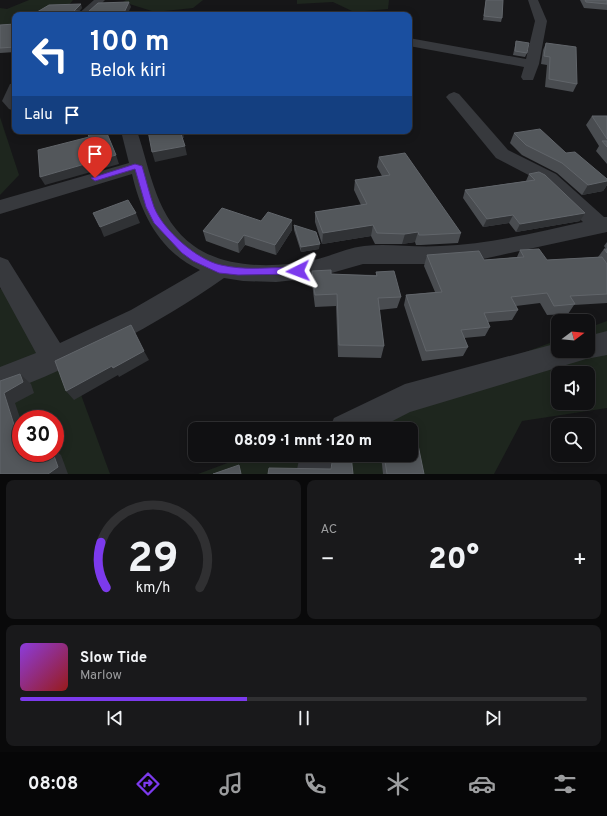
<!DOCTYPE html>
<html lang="id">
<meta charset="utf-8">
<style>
body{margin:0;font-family:Overpass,sans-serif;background:#19191b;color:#f1f3f6;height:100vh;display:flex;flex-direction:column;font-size:15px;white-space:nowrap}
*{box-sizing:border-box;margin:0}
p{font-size:13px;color:#9c9d9f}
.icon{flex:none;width:22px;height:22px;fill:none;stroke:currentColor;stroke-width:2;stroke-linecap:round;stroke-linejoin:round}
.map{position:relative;height:474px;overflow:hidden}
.drawer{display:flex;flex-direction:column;gap:6px;padding:6px;background:#09090a;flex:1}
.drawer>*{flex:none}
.banner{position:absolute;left:12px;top:12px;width:400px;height:122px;border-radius:8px;box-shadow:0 2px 10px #0003,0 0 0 1px #303032;background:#1a4fa0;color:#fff;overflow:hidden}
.needle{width:26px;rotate:74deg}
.tools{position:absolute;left:551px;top:314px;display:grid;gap:8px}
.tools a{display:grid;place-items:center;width:44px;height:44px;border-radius:8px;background:#101012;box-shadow:0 2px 10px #0003,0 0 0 1px #303032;font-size:20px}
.speed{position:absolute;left:12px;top:410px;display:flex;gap:8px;font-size:20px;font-weight:700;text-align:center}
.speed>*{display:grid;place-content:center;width:52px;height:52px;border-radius:50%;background:#101012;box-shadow:0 2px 10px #0003,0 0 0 1px #303032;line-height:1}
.speed .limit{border:6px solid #d22;background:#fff;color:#111}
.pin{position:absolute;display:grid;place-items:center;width:34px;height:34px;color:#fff;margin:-41px -17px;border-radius:50% 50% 50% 0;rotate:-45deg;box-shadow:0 0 4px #0007}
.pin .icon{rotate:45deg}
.me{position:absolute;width:44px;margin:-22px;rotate:267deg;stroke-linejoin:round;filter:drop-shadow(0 0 3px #0008)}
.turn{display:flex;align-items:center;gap:14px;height:84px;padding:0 12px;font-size:18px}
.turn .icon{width:52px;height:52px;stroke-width:2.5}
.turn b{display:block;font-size:28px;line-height:34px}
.then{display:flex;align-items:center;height:38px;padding:0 12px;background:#0003;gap:8px;font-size:15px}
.big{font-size:30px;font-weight:800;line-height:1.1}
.drawer .card{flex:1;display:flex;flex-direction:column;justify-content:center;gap:6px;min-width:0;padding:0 14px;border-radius:8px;background:#19191b}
.drawer .dial{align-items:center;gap:0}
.dial svg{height:104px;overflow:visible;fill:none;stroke:#303032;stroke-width:7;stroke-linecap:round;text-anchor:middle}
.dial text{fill:#f1f3f6;stroke:none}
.song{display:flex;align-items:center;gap:12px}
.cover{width:48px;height:48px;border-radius:6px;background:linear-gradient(135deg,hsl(270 70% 55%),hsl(0 70% 35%))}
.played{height:4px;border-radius:2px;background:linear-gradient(90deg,#7c3aed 40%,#303032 40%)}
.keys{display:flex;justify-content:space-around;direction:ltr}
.heat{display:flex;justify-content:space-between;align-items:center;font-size:22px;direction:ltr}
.drawer .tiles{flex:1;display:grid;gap:6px;grid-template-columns:1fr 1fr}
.card:last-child{grid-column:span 2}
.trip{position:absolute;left:188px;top:422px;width:230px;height:40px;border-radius:8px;background:#101012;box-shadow:0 2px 10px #0003,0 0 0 1px #303032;font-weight:800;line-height:40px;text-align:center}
.menu{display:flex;height:64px;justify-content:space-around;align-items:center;background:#060607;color:#9c9d9f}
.menu .icon{width:28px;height:28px}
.menu .current{color:#7c3aed}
.menu b{font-size:18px;color:#f1f3f6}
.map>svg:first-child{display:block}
.green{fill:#1e261e;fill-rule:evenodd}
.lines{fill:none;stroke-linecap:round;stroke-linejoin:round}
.minor{fill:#37393d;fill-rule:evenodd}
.wall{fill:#494c50}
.shaded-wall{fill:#303235}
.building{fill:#53575b;stroke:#61656a}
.route{fill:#7c3aed;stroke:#51269a}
</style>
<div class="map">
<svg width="607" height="474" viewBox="0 0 607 474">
<rect width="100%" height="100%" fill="#161618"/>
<g class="green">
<path d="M29 0H73L64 11 58 15H15V38L0 46V8L7 9Z"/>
<path d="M126 0H203L193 8 155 12 123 2Z"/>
<path d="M297 0H389L388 9 354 12 333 2 297 4Z"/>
<path d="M0 117 19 175 0 195Z"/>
<path d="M18 279 69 362 110 474H0V289ZM21 419H55V453H21Z"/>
<path d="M607 321V408L522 421 494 474H198L249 455H411V429H319L558 340V351H588V328ZM558 373H588V403H558Z"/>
</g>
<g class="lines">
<g class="minor">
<path d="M94 0H105L90 15H77Z"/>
<path d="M528 0H538L547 21 539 64 533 80H523L521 77 524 67 409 46V38L526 59 535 21Z"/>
<path d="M15 83V111L9 109 2 101 10 84Z"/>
<path d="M454 92 459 94 508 150 556 174 604 217H607V232L483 259 438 264H363L314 278 276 282 243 281 224 278C155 327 79 364 0 395V367L36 353 0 287V257L8 260 60 343 131 310 200 270C160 252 141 214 132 174L0 214V200L129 163 121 131H137C151 172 156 219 194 246 226 269 276 268 314 260 331 256 347 248 364 246 389 243 414 248 440 246 488 244 535 233 583 222L542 182 496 158 446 97 449 94Z"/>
<path d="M607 331V355L586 359 410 412 377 429H329L334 418 405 384 558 343V351H588V336Z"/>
<path d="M300 455H332L330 474H296Z"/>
</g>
</g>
<g class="wall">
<path d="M486 0H503L502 18 501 22 483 20Z"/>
<path d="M580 0H607V10L584 8Z"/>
<path d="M15 24V52L0 53V25Z"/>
<path d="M516 41 527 53 525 57 513 55Z"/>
<path d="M546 43 577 84 573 92 545 87 547 65 541 64 543 50Z"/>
<path d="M592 116H607V164L596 151 599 146 586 125Z"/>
<path d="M514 133 566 153 607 179V185L603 191 582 195 557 173 522 155 510 143Z"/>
<path d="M379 157 461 233 458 243 421 245H416L415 242 402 244H375L371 236 322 244 315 222V212L361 205 354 190 355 180 382 176 377 167Z"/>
<path d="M529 174 580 221 516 232 509 223 483 227 463 198 465 190 526 181Z"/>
<path d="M292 220V230L276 255 245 245 239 253 206 241 203 231 261 221Z"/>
<path d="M294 225 319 249 301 252 294 230Z"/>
<path d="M607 242V303L574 305 568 314 547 315 540 303 516 306 518 310 512 320 488 322 490 327 485 336 464 338 468 347 463 356 422 361 404 305 406 295 435 292 424 266 427 255 484 260 517 257 520 250 547 260 598 257 604 249H606L604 246Z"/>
<path d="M312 271 331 274 376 275V272L401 297 397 308 379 310 384 346 381 358 338 357 336 306 315 307 312 283Z"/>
<path d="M381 455H411L424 474H383Z"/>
</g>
<g class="shaded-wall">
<path d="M129 2 131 7 127 15H123Z"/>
<path d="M81 4 82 8 77 15 74 11Z"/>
<path d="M180 131H183L184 138H182Z"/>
<path d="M185 146 187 155 155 162 152 152Z"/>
<path d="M116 155 119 164 45 185 40 177Z"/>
<path d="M607 181V185L603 191 582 195 588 185Z"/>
<path d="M136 213 140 223 104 237 100 227Z"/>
<path d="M585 213 580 221 516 232 520 224Z"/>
<path d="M513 215 509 223 483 227 487 219Z"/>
<path d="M292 220V230L276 255 275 245Z"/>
<path d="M373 225 371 236 322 244 323 233Z"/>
<path d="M418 232 415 242 402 244 405 234Z"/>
<path d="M244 235 245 245 239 253 238 243Z"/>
<path d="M320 244 319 249 301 252V247Z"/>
<path d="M144 351 149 360 119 377 118 375 74 400 66 391 112 366Z"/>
<path d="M20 374 31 384 34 393 15 403 21 421V435L16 431 4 393Z"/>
<path d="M55 450 61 455 68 474H48L53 453H55Z"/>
<path d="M28 453H36L41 467 30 458Z"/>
</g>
<g class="building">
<path d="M486 0H503L502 18 484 16Z"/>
<path d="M585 0H607V4L586 2Z"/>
<path d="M129 2 123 15H32L49 5 81 4 74 11 88 12 98 3Z"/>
<path d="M15 24V47L0 48V25Z"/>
<path d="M516 41 529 43 527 53 515 51Z"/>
<path d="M546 43 576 47 577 84 549 79 550 57 544 56Z"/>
<path d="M592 116H607V139Z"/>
<path d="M540 129 566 153 575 152 607 179V181L588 185 562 163 526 145 514 133Z"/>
<path d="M87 131H106L116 155 40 177 38 150 89 137Z"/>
<path d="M148 131H180L185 146 152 152Z"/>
<path d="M602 141H607V147Z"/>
<path d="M405 153 461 233 424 235H419L418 232 405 234 377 233 373 225 323 233 315 212 367 204 355 180 390 175 379 157Z"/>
<path d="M539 172 545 175 585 213 520 224 513 215 487 219 465 190 535 180 529 174Z"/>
<path d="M128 200 136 213 100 227 93 213Z"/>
<path d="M222 208 261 221 268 212 292 220 275 245 244 235 238 243 203 231Z"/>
<path d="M294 225 316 232 320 244 301 247Z"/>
<path d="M539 249 547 260 602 257 607 264V294L570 296 575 304 554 306 547 293 511 297 518 310 484 313 490 327 461 330 468 347 426 351 406 295 442 292 427 255 479 251 484 260 524 257 520 250Z"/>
<path d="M604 249H607V253Z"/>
<path d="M331 270V274L377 276 376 272 394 271 401 297 378 298 384 346 339 345 337 294 315 295 312 271Z"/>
<path d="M131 325 144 351 113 368 112 366 66 391 55 361Z"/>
<path d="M20 374 23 382 4 393 16 431 20 429 21 432V453H28L30 458 38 453H53L58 467 48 474H0V381Z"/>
<path d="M411 440H417L424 474H387L384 455H411Z"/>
<path d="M333 455H351L353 474H268L269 468 331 469Z"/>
<path d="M239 465 241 474H213Z"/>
</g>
<path class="route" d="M135 164 142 166C146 179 149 193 154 207 163 230 197 260 221 265 246 271 273 267 298 267L303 271 301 274 238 275 219 273 193 261 182 253 154 223 146 207 135 169 95 181 91 178Z"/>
</svg>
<div class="tools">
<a><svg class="needle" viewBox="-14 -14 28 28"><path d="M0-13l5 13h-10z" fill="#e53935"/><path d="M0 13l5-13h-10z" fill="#9c9d9f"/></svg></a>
<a><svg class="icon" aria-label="sound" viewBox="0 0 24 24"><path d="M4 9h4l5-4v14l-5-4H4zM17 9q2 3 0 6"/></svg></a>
<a><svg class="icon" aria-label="search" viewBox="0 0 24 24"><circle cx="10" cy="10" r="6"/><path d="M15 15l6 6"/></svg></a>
</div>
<div class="speed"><div class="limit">30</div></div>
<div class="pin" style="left:95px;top:178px;background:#d93025"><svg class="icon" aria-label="arrive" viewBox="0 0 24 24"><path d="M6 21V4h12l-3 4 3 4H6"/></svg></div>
<svg class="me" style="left:298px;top:271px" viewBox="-20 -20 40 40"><path d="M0-17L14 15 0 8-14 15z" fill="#7c3aed" stroke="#fff" stroke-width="4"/></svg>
<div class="trip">08:09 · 1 mnt · 120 m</div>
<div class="banner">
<div class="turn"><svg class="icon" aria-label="left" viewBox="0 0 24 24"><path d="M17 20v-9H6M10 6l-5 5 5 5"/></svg><div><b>100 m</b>Belok kiri</div></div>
<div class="then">Lalu<svg class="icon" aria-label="arrive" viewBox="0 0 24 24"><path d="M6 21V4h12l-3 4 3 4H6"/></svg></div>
</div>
</div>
<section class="drawer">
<div class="tiles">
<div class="card dial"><svg viewBox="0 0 100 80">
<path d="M14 69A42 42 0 1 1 86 69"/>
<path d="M14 69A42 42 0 0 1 10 34" stroke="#7c3aed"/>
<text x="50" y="56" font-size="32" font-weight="700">29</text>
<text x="50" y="72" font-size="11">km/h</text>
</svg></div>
<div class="card"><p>AC</p>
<div class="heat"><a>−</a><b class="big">20°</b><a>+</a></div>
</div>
<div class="card">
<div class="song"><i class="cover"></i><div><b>Slow Tide</b><p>Marlow</p></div></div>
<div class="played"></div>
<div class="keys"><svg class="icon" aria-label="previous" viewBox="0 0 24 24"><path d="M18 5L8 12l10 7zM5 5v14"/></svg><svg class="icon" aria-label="pause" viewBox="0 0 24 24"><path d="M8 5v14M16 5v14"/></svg><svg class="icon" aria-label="next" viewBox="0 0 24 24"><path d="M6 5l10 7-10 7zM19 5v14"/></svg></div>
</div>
</div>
</section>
<nav class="menu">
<b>08:08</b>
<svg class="icon current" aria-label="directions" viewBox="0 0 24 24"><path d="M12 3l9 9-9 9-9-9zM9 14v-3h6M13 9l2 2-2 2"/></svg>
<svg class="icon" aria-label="music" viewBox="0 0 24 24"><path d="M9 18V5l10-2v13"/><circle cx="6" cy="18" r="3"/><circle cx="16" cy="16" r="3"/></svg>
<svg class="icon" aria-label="phone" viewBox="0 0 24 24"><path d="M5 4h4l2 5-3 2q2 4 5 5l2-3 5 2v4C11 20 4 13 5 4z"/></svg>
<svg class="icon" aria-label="climate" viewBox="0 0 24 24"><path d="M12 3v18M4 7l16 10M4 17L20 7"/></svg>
<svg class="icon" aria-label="car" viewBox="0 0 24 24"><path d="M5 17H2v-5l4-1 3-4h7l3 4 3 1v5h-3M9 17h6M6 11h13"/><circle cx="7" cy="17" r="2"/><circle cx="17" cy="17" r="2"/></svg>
<svg class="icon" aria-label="filters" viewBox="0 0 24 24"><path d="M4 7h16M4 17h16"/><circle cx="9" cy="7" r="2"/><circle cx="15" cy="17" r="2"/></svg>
</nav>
